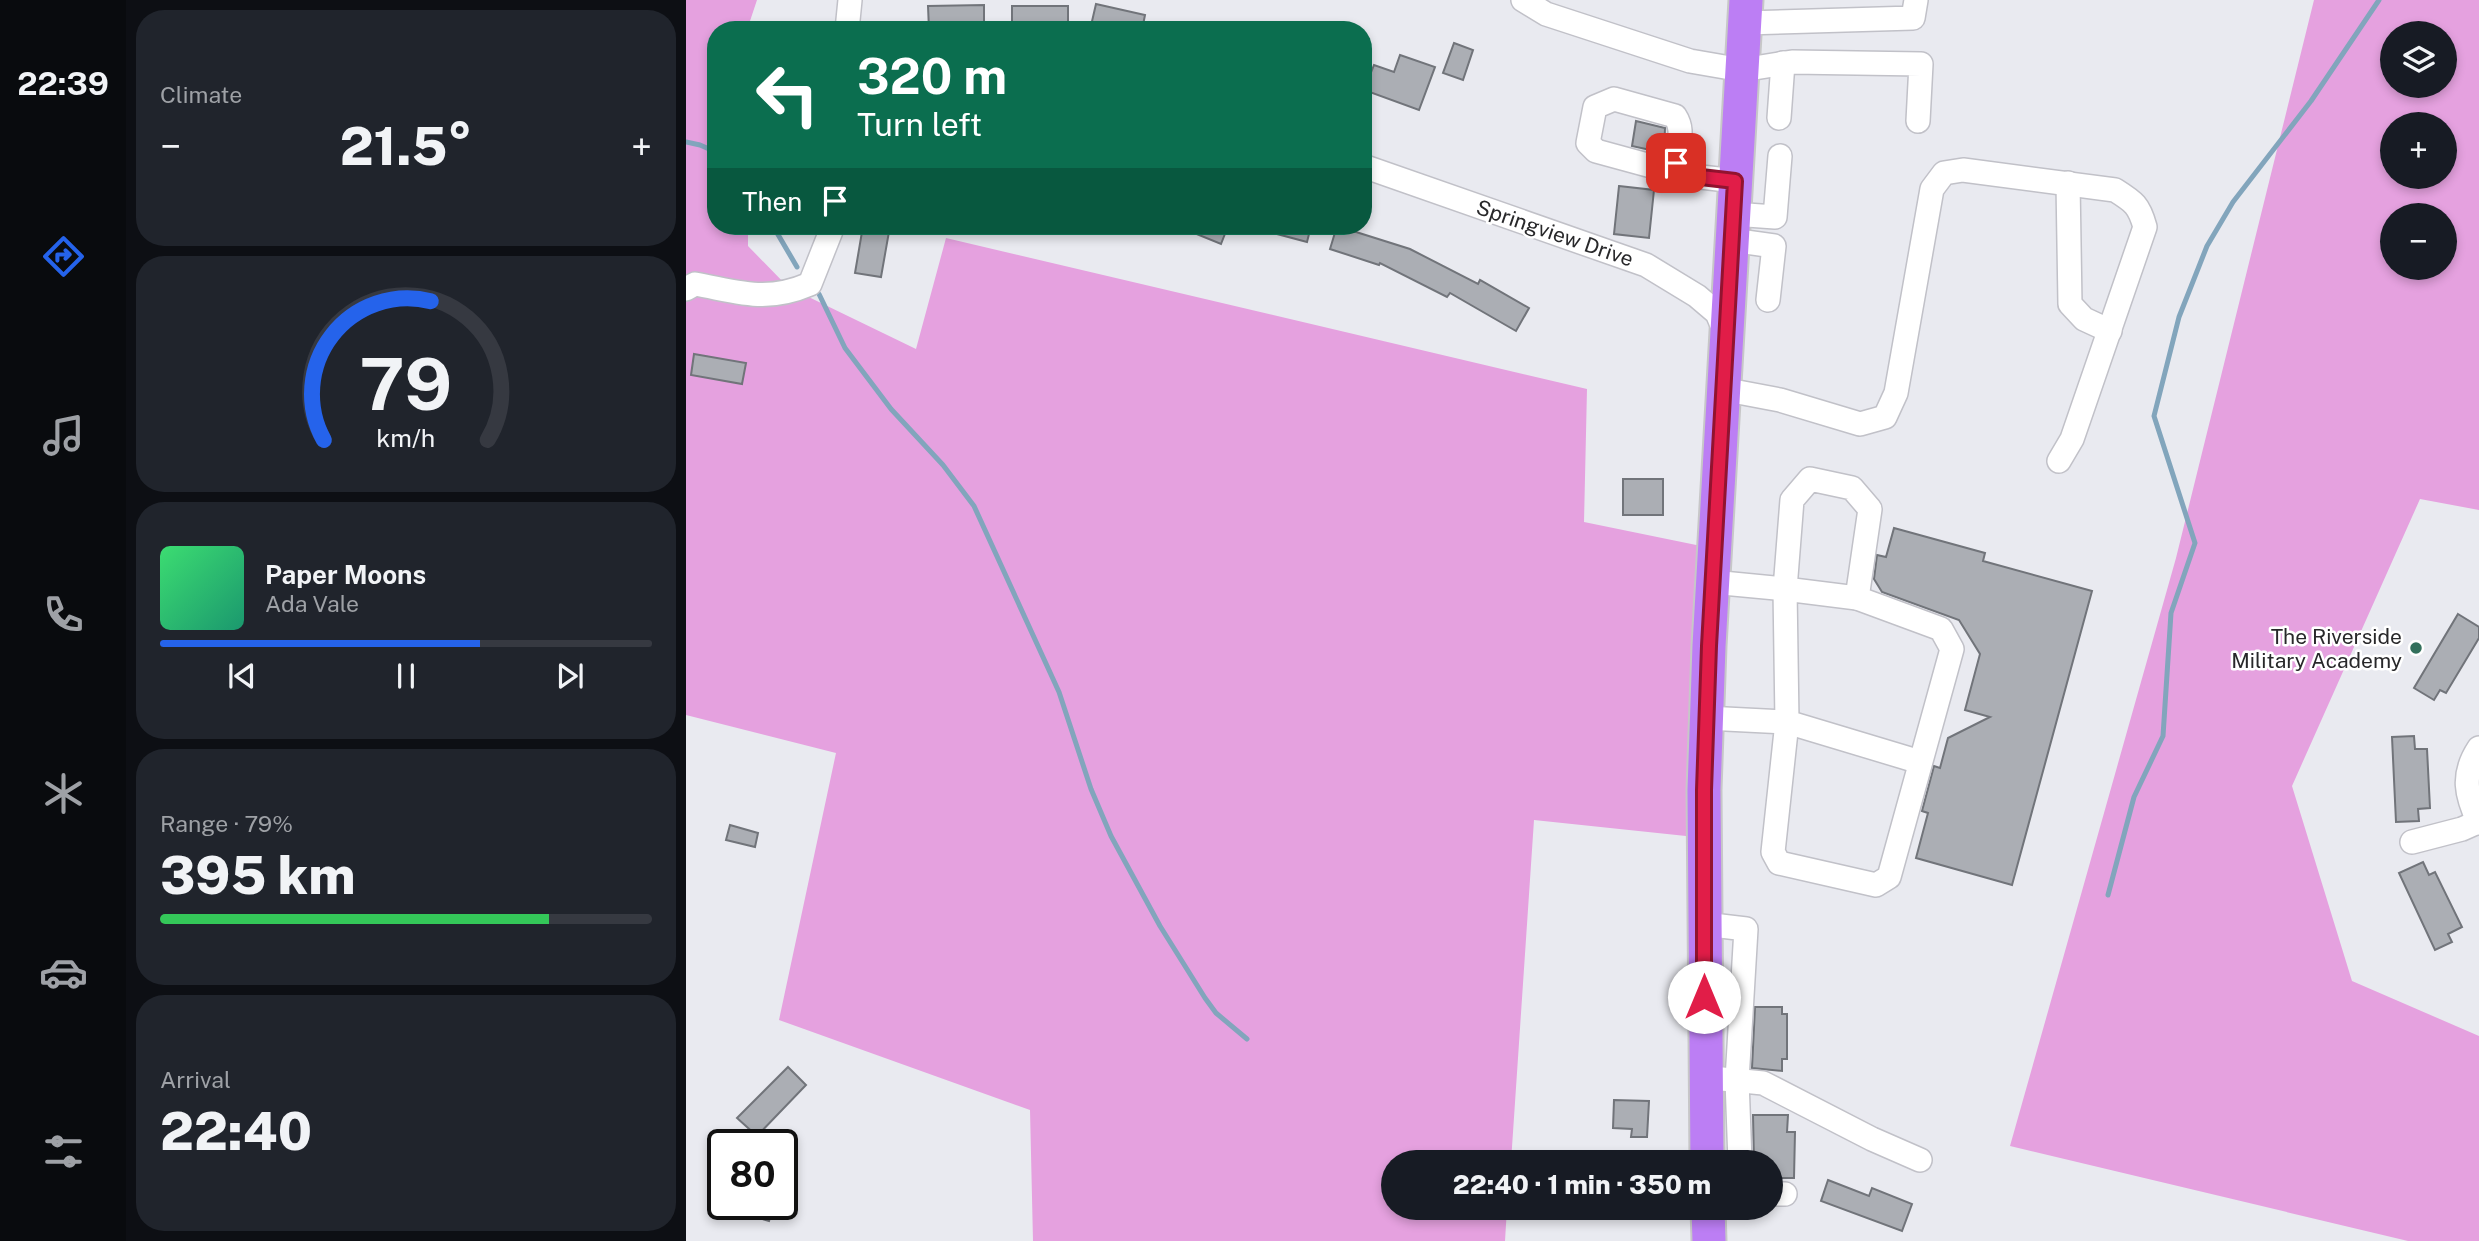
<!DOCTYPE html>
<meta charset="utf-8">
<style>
body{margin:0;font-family:"Public Sans",sans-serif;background:#20242c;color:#f1f3f6;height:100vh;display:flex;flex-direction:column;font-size:26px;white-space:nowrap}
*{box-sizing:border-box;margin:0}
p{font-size:23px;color:#9ea1a6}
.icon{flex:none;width:38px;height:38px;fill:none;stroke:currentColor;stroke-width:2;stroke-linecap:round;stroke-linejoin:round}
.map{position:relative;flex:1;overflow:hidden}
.panel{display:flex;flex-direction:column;gap:10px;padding:10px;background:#0d0f14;width:560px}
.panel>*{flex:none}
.guide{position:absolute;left:21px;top:21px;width:665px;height:214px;border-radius:28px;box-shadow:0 4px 10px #0003;background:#0b6e4f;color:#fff;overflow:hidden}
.tools{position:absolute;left:1694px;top:21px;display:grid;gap:14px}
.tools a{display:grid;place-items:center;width:77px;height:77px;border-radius:50%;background:#171b24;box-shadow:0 4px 10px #0003;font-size:35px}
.speed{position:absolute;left:21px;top:1129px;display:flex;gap:14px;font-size:35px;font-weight:700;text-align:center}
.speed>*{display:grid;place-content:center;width:91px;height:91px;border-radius:50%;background:#171b24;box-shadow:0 4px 10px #0003;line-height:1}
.speed .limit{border:4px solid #111;border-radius:10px;background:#fff;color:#111}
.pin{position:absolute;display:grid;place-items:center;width:60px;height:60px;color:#fff;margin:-30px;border-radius:14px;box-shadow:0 4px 10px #0006}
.me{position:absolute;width:77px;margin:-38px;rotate:0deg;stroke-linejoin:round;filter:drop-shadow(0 0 5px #0008)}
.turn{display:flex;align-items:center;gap:24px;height:147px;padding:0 35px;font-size:32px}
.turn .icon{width:91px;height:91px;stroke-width:2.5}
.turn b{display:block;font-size:49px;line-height:60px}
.then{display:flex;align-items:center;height:66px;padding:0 35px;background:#0003;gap:14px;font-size:26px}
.big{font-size:52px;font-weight:800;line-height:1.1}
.panel .card{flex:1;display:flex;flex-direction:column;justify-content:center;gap:10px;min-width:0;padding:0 24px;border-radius:28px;background:#20242c}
.panel .dial{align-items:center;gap:0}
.dial svg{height:182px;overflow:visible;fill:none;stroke:#363941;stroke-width:7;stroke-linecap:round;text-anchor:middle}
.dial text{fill:#f1f3f6;stroke:none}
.song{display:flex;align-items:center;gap:21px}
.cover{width:84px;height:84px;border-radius:10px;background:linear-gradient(135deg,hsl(140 70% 55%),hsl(160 70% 35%))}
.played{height:7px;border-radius:4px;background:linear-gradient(90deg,#2563eb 65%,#363941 65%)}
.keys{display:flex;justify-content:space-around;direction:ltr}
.heat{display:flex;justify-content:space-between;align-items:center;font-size:38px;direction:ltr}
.charge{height:10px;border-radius:5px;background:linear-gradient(90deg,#34c759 79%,#363941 0)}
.trip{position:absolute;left:695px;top:1150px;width:402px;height:70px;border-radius:35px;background:#171b24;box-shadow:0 4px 10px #0003;font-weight:800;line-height:70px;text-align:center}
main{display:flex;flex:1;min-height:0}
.menu{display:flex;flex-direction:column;width:126px;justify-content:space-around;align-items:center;background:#090b0e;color:#9ea1a6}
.menu .icon{width:49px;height:49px}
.menu .selected{color:#2563eb}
.menu b{font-size:32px;color:#f1f3f6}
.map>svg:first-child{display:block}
.forest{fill:#e5a1df;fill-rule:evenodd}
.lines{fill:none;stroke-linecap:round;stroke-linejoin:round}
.stream{stroke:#82a5bc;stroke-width:5}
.building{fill:#abaeb4;stroke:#71747a;stroke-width:2}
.minor-casing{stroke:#c1c1c8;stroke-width:26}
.highway-casing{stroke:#c7c7c8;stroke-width:37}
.minor{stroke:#fff;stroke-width:23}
.highway{stroke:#bc7ef4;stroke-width:33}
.route-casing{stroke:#92132f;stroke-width:18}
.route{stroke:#e11d48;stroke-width:12}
.poi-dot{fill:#33705c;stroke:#fff;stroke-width:2.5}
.labels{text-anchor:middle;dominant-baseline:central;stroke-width:5;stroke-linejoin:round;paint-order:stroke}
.street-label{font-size:21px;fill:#28282a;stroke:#fff}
.poi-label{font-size:21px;fill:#28282a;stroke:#fff;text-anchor:end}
</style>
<main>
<nav class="menu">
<b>22:39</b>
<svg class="icon selected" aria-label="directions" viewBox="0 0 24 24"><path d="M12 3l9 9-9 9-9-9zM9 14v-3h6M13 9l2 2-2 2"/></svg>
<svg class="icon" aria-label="music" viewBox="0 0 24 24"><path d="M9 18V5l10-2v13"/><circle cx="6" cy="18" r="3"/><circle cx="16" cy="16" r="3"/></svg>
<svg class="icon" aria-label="phone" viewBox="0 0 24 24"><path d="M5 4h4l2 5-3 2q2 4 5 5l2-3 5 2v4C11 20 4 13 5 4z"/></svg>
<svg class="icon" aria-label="climate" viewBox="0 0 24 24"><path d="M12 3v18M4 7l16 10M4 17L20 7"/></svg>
<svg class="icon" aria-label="car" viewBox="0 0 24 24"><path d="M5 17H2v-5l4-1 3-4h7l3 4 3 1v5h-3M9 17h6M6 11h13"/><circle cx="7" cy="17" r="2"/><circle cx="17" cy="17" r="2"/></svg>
<svg class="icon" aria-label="filters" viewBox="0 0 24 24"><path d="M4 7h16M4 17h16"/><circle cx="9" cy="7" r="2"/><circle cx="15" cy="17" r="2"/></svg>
</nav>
<section class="panel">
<div class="card"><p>Climate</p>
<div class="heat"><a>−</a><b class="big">21.5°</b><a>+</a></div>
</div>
<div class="card dial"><svg viewBox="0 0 100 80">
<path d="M14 69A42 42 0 1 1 86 69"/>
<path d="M14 69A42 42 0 0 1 61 8" stroke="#2563eb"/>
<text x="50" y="56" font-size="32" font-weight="700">79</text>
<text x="50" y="72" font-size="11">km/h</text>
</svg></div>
<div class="card">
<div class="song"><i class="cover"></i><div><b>Paper Moons</b><p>Ada Vale</p></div></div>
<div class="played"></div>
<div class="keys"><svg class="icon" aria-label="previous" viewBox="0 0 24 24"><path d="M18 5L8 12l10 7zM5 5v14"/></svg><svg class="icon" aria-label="pause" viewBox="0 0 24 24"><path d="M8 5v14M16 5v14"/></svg><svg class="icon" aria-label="next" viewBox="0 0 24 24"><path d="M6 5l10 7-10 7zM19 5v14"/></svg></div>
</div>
<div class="card"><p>Range · 79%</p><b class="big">395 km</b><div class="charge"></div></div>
<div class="card"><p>Arrival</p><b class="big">22:40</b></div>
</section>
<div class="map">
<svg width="1793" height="1241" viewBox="0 0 1793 1241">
<rect width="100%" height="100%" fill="#e9eaf0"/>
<g class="forest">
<path d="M0 0H71L61 30H30V226H62V246L102 287 230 349 260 238 901 389 898 522 1020 547 1000 836 848 820 825 1162H707V1208H821L819 1241H347L344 1110 93 1020 150 753 0 715Z"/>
<path d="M1628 0H1793V510L1734 499 1606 786 1666 981 1793 1036V1241H1722L1324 1146 1490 558ZM1706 33H1759V86H1706ZM1706 124H1759V177H1706ZM1706 215H1759V268H1706Z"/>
</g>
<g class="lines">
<g class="stream">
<path d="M0 142 14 145 30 152"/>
<path d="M87 226 111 267"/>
<path d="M133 294 159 348 205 409 257 465 288 506 373 692 405 789 425 836 474 926 519 998 530 1013 561 1039"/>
<path d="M1422 895 1448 797 1477 736 1485 613 1509 543 1468 416 1493 317 1521 246 1547 202 1625 101 1693 0"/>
</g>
</g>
<g class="building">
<path d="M410 4 459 15 456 30H404Z"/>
<path d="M298 5V30H243L242 6Z"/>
<rect x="326" y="6" width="56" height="24"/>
<path d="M768 43 787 50 777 80 757 73Z"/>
<path d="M714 55 749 67 733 110 678 90 688 65 708 72Z"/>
<path d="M950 121 979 128 978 153 946 146Z"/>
<path d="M933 186 968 190 963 238 928 234Z"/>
<path d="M177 226H204L195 277 169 273Z"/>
<path d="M491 226H542L535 244Z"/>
<path d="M577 226H625L621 242 576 230Z"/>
<path d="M651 226 724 249 792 284 794 280 843 308 830 331 764 293 761 297 694 263 693 265 644 249Z"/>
<path d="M8 354 60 363 56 384 5 375Z"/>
<rect x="937" y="479" width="40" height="36"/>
<path d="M1208 528 1299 553 1297 561 1406 591 1326 885 1230 858 1242 813 1236 811 1248 766 1254 768 1262 738 1304 717 1279 710 1294 654 1273 620 1196 592 1188 579 1191 555 1200 557Z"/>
<path d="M1772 614 1793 627V638L1760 693 1754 690 1748 700 1728 688Z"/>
<path d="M1728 736 1729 749H1741L1744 808 1732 809 1733 821 1710 822 1706 737Z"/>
<path d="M44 825 72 833 69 847 40 840Z"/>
<path d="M1737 862 1743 875 1749 872 1776 927 1762 934 1766 942 1749 950 1713 873Z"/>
<path d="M1069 1007H1096V1014H1101V1059H1096V1071L1066 1068Z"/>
<path d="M102 1067 120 1085 71 1136 51 1118Z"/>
<path d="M928 1100 963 1101 961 1137H945L946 1129 927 1128Z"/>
<path d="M1067 1115H1102L1101 1132H1109L1108 1178H1085V1162H1068Z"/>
<path d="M1142 1180 1183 1196 1186 1188 1226 1204 1216 1231 1135 1201Z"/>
<path d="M39 1204H88L83 1221 38 1208Z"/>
</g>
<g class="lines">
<g class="minor-casing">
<g id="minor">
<path d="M837 0 860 14 1004 61 1056 70 1106 62 1235 64 1232 121"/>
<path d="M1059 23 1227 18 1230 0"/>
<path d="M161 30 164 0"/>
<path d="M1093 118 1097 63"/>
<path d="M677 166 960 265 1011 296 1031 313 1039 332"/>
<path d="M998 175C982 150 1003 138 989 116L928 99 909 107 902 143 910 151 998 175 1049 181"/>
<path d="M1382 183 1384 304 1398 319 1424 331"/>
<path d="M1047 214 1089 217 1094 156"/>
<path d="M1045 240 1088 246 1082 300"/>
<path d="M0 289 9 284C54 292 80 303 124 284L145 231 144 226"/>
<path d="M1036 389 1094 400 1174 424 1199 417 1210 393 1246 189 1258 173 1277 170 1429 190C1448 202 1453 205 1459 227L1386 439 1373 461"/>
<path d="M1171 598 1099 589 1101 722 1234 762"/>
<path d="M1020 718 1101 722 1087 852 1093 863 1190 885 1203 877 1266 649 1255 629 1171 598 1184 509 1166 488 1124 479 1106 500 1099 589 1026 582"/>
<path d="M1793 748C1775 775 1780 795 1793 823"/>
<path d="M1726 842 1776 829 1792 822"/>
<path d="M1018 924 1060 929 1051 1080 1054 1162"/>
<path d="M1036 1079 1077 1083 1186 1139 1234 1160"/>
<path d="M1085 1194H1099"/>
</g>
</g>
<g class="highway-casing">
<g id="highway">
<path d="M1021 1162 1018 790 1023 646 1060 0"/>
<path d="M1022 1208 1023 1241"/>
</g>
</g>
<use href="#minor" class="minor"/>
<use href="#highway" class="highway"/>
</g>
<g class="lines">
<g class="route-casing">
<path id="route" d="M990 163 998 175 1049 181 1023 646 1018 790V997"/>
</g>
<use href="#route" class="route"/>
</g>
<circle class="poi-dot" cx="1730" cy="648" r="7"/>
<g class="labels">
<g class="street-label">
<text transform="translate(869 233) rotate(19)">Springview Drive</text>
</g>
<g class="poi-label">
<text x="1716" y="636">The Riverside<tspan x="1716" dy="24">Military Academy</tspan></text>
</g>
</g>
</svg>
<div class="tools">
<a><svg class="icon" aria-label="layers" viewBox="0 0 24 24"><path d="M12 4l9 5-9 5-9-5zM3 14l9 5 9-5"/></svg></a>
<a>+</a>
<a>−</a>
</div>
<div class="speed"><div class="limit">80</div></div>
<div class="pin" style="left:990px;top:163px;background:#d93025"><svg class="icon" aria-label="arrive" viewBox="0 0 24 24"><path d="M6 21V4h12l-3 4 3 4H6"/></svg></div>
<svg class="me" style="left:1018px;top:997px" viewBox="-20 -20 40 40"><circle r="19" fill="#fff"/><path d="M0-13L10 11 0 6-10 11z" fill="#e11d48"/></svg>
<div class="trip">22:40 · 1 min · 350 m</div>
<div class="guide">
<div class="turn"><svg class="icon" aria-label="left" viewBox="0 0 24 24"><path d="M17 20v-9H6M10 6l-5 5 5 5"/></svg><div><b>320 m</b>Turn left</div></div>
<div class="then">Then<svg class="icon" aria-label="arrive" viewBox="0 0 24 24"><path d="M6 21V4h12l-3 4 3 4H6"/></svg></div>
</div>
</div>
</main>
